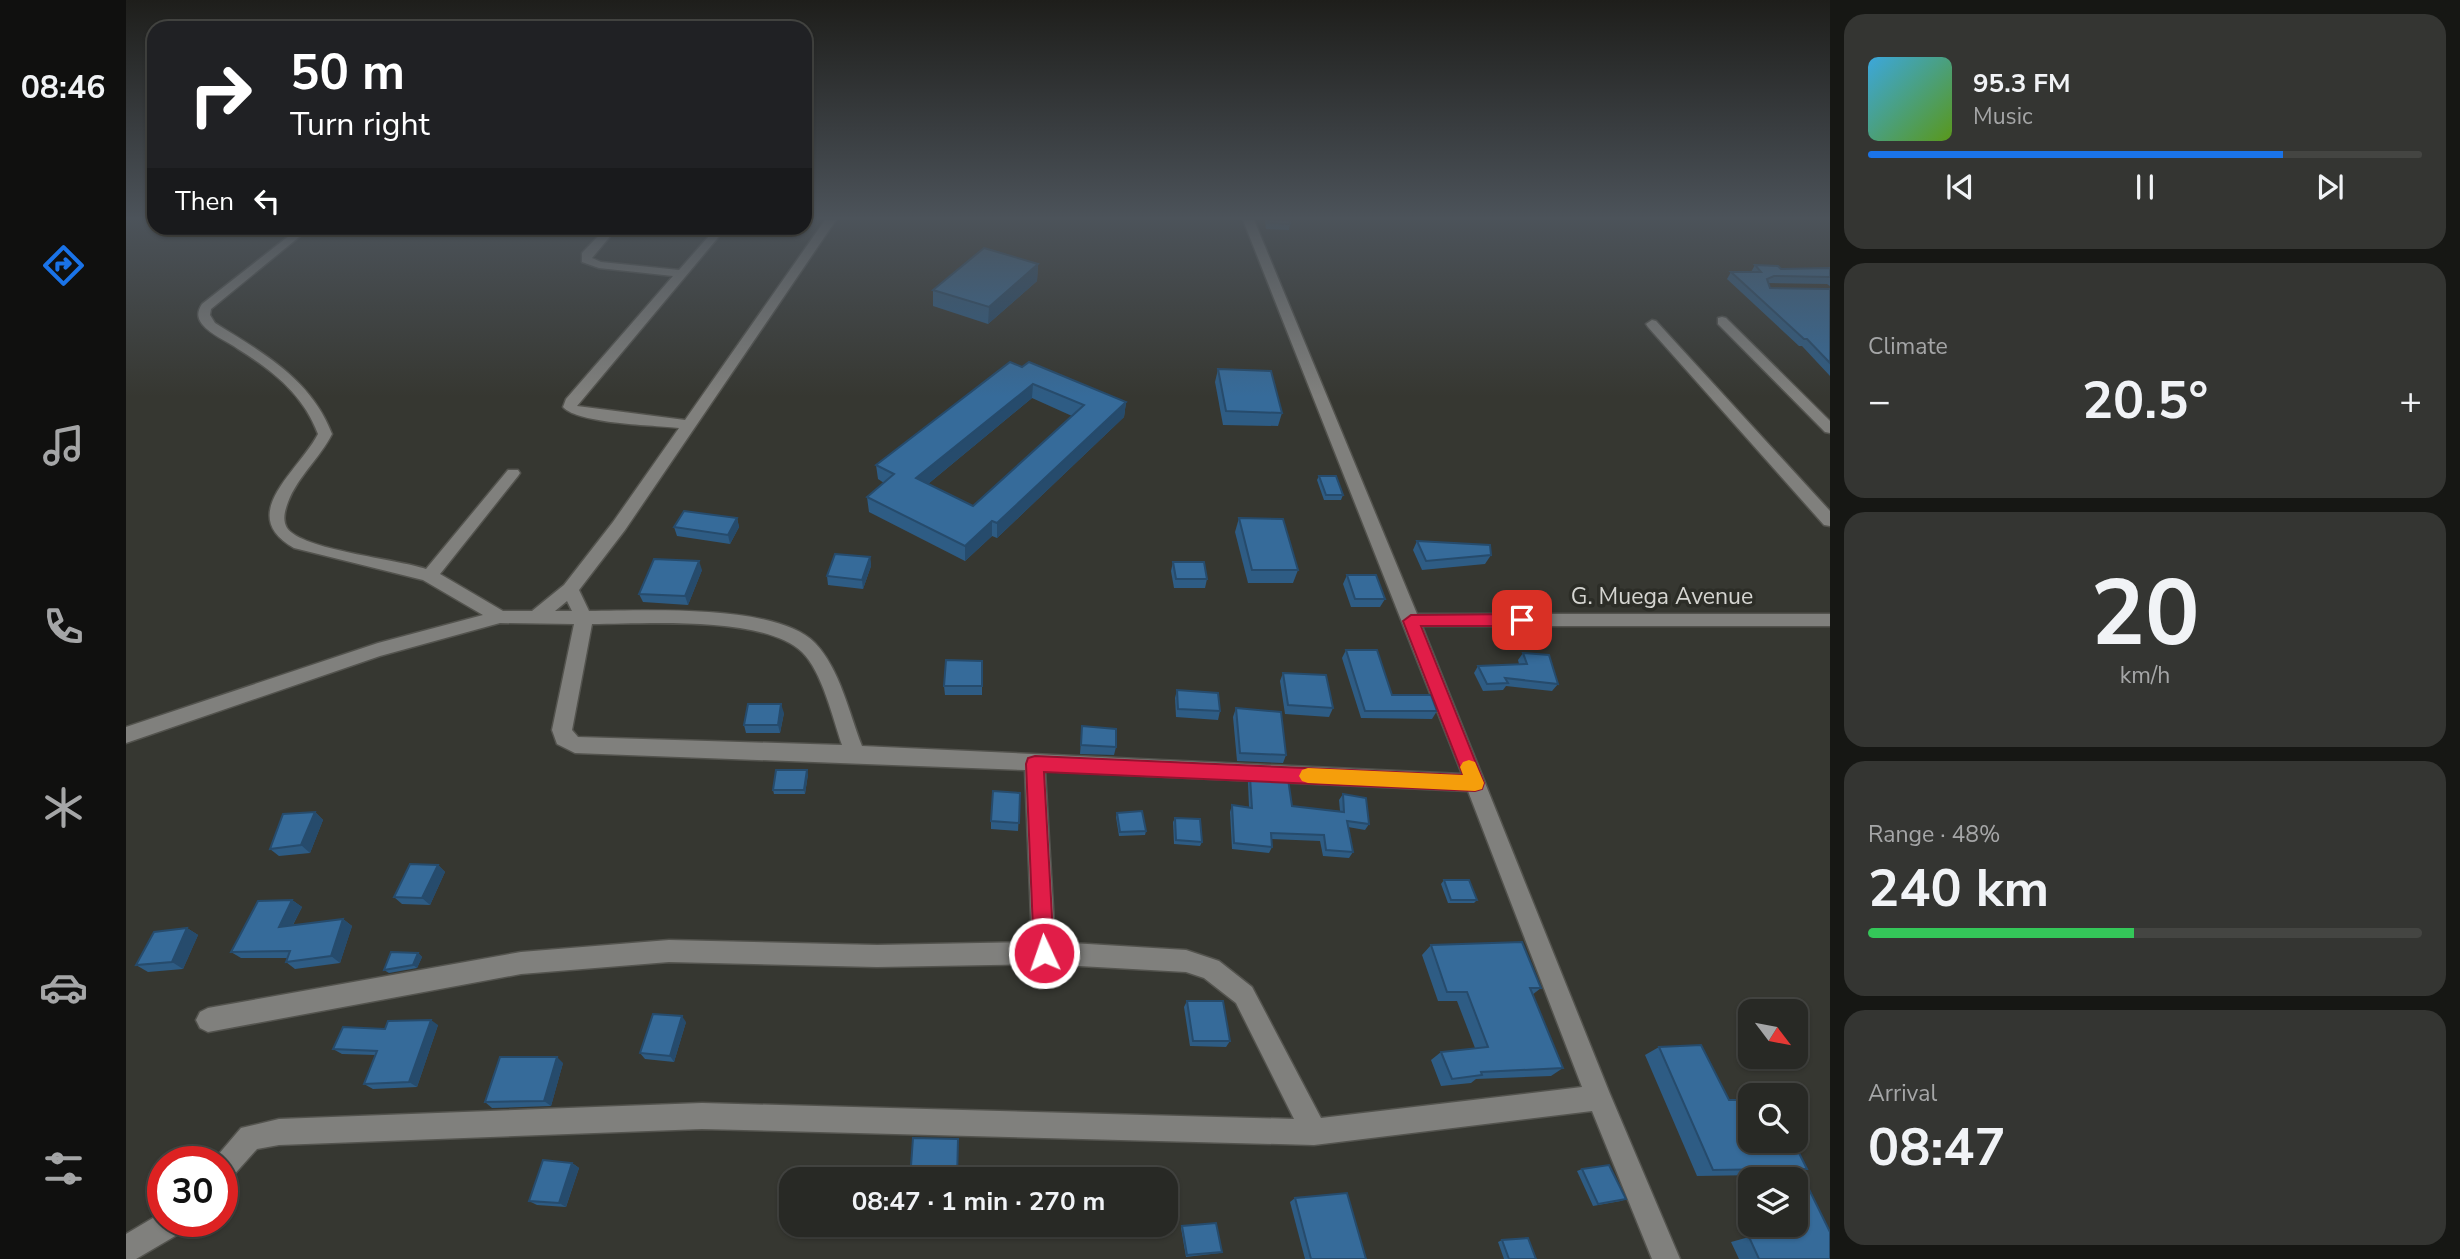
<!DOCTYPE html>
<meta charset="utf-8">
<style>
body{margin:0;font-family:"Nunito Sans",sans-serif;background:#343532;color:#f1f3f6;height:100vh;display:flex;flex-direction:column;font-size:26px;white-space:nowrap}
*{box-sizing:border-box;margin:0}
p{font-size:23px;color:#a5a6a7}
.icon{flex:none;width:38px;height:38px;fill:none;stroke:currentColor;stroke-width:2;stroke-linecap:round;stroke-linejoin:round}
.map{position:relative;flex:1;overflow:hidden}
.drawer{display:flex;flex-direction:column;gap:14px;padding:14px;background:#161714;width:630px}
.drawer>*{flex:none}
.banner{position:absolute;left:21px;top:21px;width:665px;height:214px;border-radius:21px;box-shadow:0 2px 5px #0004,0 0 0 2px #444542;background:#202124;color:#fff;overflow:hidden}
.needle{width:46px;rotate:122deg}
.controls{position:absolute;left:1612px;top:999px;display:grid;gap:14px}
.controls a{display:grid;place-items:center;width:70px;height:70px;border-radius:14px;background:#282925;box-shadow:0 2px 5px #0004,0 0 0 2px #444542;font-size:35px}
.speed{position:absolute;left:21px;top:1146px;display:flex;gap:14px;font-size:35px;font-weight:700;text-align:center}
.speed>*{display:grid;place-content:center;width:91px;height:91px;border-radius:50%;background:#282925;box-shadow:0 2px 5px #0004,0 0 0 2px #444542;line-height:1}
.speed .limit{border:10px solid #d22;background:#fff;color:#111}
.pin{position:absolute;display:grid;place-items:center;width:60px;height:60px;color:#fff;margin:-30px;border-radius:14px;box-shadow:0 4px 10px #0006}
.me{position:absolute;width:77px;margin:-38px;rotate:357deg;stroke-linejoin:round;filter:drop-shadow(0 0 5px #0008)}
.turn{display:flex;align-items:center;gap:24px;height:147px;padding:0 28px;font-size:32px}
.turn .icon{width:91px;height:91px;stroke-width:2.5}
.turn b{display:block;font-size:49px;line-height:60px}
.then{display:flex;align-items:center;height:66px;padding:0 28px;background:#0003;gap:14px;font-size:26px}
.big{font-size:52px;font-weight:700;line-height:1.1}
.drawer .widget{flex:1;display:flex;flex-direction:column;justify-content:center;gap:10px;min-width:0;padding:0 24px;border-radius:21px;background:#343532}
.drawer .dial{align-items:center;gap:0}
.dial b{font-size:91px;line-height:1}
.song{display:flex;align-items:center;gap:21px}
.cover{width:84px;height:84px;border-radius:10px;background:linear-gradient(135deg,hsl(200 70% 55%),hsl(90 70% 35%))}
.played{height:7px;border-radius:4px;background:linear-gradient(90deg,#1a73e8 75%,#444542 75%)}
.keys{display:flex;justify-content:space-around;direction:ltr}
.heat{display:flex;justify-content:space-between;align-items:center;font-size:38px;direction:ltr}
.charge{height:10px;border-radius:5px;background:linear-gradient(90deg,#34c759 48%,#444542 0)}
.trip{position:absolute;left:653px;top:1167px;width:399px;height:70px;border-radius:21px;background:#282925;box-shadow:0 2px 5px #0004,0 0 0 2px #444542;font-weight:700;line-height:70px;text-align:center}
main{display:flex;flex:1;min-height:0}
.tabs{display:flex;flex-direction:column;width:126px;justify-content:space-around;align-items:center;background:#10100f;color:#a5a6a7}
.tabs .icon{width:49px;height:49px}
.tabs .active{color:#1a73e8}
.tabs b{font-size:32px;color:#f1f3f6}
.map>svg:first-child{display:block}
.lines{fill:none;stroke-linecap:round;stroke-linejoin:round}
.minor-casing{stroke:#53534e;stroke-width:3}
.minor{fill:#80807d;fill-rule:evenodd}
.wall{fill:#2e5c84;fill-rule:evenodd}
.shaded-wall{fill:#264b6c}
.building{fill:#366b9a;stroke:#264b6c;stroke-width:2;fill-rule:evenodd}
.route{fill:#e11d48;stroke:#92132f;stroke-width:2}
.slow{fill:#f59e0b}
.labels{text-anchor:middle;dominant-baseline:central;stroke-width:7;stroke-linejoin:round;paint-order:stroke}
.street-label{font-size:23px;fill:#d5d5d1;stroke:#2c2d27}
</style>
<main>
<nav class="tabs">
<b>08:46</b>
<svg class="icon active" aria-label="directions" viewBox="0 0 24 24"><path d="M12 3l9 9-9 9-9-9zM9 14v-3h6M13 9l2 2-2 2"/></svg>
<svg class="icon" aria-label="music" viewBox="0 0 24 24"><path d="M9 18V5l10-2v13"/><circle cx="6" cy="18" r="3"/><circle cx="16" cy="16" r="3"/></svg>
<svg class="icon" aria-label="phone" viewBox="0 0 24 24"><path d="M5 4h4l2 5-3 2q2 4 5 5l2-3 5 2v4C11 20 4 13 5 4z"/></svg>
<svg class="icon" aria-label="climate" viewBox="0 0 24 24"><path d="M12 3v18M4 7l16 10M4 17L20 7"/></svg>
<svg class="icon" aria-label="car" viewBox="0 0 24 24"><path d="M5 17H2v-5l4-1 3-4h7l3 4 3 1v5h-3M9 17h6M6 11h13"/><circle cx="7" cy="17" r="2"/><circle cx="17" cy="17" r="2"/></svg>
<svg class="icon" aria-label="filters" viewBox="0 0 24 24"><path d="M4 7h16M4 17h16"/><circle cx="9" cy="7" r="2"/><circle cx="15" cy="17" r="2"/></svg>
</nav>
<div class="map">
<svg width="1704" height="1259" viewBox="0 0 1704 1259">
<rect width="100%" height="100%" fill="#363731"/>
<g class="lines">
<g class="minor-casing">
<g id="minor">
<path d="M699 220H710L499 530 453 590 463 611C518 611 650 603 689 643 714 669 723 713 736 746L1336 774 1117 220H1128L1291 614H1704V626H1296L1484 1094 1554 1259H1526L1466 1111 1188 1145 576 1129 153 1145 131 1149 105 1178 96 1182V1162H86L115 1128 153 1119 576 1103 1168 1119 1110 1003 1078 978 1060 972 918 964 751 967 543 962 395 974 82 1032 74 1028 70 1020 74 1012 82 1008 395 952 543 940 751 945 906 942 899 770 449 753 431 744 426 730 448 624 374 623 254 656 0 743V727L252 643 357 615 297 580 168 548C109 515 173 471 192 434 177 394 147 371 112 349 101 341 85 335 76 324 71 317 71 312 76 304L173 228H184L85 309 84 315 89 323C137 353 185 379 206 434 194 458 172 476 162 502 159 510 156 520 161 528 176 550 271 559 300 569L382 470H392L394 473 392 476 314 574 377 611H406L438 585 487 522 553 428C529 425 452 424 437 407L440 399 547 276 473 268 456 262V253L480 228H491L466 258 475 262 553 270 590 228H600L451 406 559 420ZM441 601 446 611H429ZM466 624C518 624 637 615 676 652 696 671 707 719 716 745L452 737 446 730ZM919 771 1342 791 1456 1087 1195 1118 1126 987 1093 961 1060 950 929 942Z"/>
<path d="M1596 317 1600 318 1704 421V433L1699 432 1592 324V318Z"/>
<path d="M1526 320 1530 321 1704 511V526L1698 525 1522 327 1520 324Z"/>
<path d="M37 1212V1222H59L56 1232 10 1259H0V1234Z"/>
</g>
</g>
<use href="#minor" class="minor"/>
</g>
<g class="wall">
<path d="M1139 220H1163L1164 224 1163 230 1140 229Z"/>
<path d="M912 264 911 281 862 324 807 306V290Z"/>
<path d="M1629 265 1655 269 1704 268V286L1701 284 1642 283 1644 288 1704 289V376L1676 346H1673L1601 279 1605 272H1625Z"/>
<path d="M896 367 1000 402 998 417 871 538 866 536 839 561 743 512 741 497 758 483 752 479 750 465ZM906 398 946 416 847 506 802 484Z"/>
<path d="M1092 369 1156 413 1152 426 1097 425 1089 382Z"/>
<path d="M1193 476 1217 495 1215 500H1198L1191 480Z"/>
<path d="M611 518 613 527 604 544 551 536 548 527Z"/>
<path d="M1113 518 1172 570 1167 583H1122L1109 532Z"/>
<path d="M1291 541 1365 555 1359 564 1296 570 1287 550Z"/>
<path d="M744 557 745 566 737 589 702 585 701 576Z"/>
<path d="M1047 562 1081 579 1079 588H1048L1045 571Z"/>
<path d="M576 570 562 605 517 602 513 594Z"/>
<path d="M1221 575 1259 599 1254 607H1225L1217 584Z"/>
<path d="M1220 650 1266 695 1311 711 1306 719 1235 718 1216 658Z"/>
<path d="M1397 653 1432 684 1426 691 1380 686 1377 690 1357 691 1348 673 1352 666 1393 664 1392 660Z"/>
<path d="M856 661V695H819L818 686Z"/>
<path d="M1157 673 1207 708 1203 717 1159 714 1154 681Z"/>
<path d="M1051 690 1094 711 1092 720 1050 717 1049 698Z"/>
<path d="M1110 708 1160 755 1157 763 1111 761 1107 717Z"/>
<path d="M658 713 654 733H620L618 725Z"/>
<path d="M956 726 990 747 988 755 954 754Z"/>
<path d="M682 774 679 794H648L647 790Z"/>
<path d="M1124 777 1166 806 1214 811 1213 800 1217 794 1243 824 1239 830 1222 827 1227 852 1223 858 1197 856 1194 841 1145 839 1146 847 1143 853 1106 849 1104 812 1106 805 1123 807 1122 783Z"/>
<path d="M894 793 892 831 865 829V821Z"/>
<path d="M189 812 197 820 184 853 153 856 144 849Z"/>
<path d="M991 813 1020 831 1019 835 993 836 990 817Z"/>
<path d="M1049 818 1076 842 1074 846 1048 844 1047 822Z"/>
<path d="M312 865 319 872 304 905 276 904 268 897Z"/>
<path d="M1318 880 1351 900 1348 903H1322L1315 884Z"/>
<path d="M166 900 176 907 167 925 217 919 226 926 214 963 169 969 160 962 161 958H115L105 952Z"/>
<path d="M61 928 72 935 57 969 22 972 10 965Z"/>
<path d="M1305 945 1415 988 1406 995 1437 1068 1425 1076 1350 1079 1345 1083 1315 1086 1305 1060 1315 1052 1349 1048 1331 1001H1312L1296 955Z"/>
<path d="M292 953 296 957 291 968 263 973 258 970Z"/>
<path d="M1061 1001 1104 1041 1100 1047 1064 1046 1058 1007Z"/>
<path d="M560 1022 548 1062 519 1059 514 1053Z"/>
<path d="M312 1025 291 1087 247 1089 238 1084 249 1055 216 1054 207 1049 259 1029Z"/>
<path d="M1533 1047 1603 1100 1681 1169 1674 1171 1704 1259H1613L1605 1242 1623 1237H1629L1626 1229 1639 1225H1670V1180H1634L1632 1175 1571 1176 1519 1055Z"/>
<path d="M437 1063 425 1106 366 1108 359 1102Z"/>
<path d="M446 1163 453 1168 440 1207 411 1205 403 1201Z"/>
<path d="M1456 1169 1500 1199 1495 1201 1467 1206 1451 1171Z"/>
<path d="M1169 1198 1240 1259H1179L1164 1202Z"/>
<path d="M1056 1226 1096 1252 1094 1253 1060 1257 1055 1228Z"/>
<path d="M1376 1240 1410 1259H1378L1372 1242Z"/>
</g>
<g class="shaded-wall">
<path d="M912 264 911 281 862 324 863 307Z"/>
<path d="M907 384 906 398 791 493 790 478Z"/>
<path d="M1000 402 998 417 871 538V523Z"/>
<path d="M611 518 613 527 604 544 602 535Z"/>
<path d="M866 521V536L839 561V546Z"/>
<path d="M744 557 745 566 737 589 736 580Z"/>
<path d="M573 561 576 570 562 605 559 596Z"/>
<path d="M655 704 658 713 654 733 652 725Z"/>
<path d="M681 770 682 774 679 794 678 790Z"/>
<path d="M189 812 197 820 184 853 175 845Z"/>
<path d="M312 865 319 872 304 905 296 898Z"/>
<path d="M166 900 176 907 162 934 153 927Z"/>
<path d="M217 919 226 926 214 963 205 956Z"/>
<path d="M61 928 72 935 57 969 46 962Z"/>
<path d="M292 953 296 957 291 968 287 965Z"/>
<path d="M556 1016 560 1022 548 1062 544 1056Z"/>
<path d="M305 1020 312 1025 291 1087 283 1082Z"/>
<path d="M431 1057 437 1063 425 1106 418 1101Z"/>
<path d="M446 1163 453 1168 440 1207 433 1203Z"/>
</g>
<g class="building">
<path d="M1141 220H1163L1164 224 1142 223Z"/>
<path d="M858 248 912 264 863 307 807 290Z"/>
<path d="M1629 265 1652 266 1655 269 1704 268V277L1648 276 1641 279 1644 288 1704 289V363L1681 339H1678L1605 272H1635Z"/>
<path d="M884 362 896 367 903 362 1000 402 871 523 866 521 839 546 741 497 768 474 750 465ZM907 384 958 405 847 506 790 478Z"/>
<path d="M1092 369 1145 371 1156 413 1100 411Z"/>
<path d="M1193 476H1210L1217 495H1200Z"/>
<path d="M558 511 611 518 602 535 548 527Z"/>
<path d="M1113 518 1157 519 1172 570H1126Z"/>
<path d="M1291 541 1364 545 1365 555 1300 561Z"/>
<path d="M709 554 744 557 736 580 701 576Z"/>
<path d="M528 559 573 561 559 596 513 594Z"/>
<path d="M1047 562H1078L1081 579H1050Z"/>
<path d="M1221 575H1250L1259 599H1229Z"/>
<path d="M1220 650H1251L1266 695H1305L1311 711H1239Z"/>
<path d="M1397 653 1423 655 1432 684 1379 678 1382 683 1361 684 1352 666 1401 664Z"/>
<path d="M820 660 856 661V686H818Z"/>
<path d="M1157 673 1200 675 1207 708 1162 705Z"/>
<path d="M1051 690 1092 693 1094 711 1052 709Z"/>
<path d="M622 704H655L652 725H618Z"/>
<path d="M1110 708 1155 712 1160 755 1114 753Z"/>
<path d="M956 726 990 729V747L955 745Z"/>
<path d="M650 770H681L678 790H647Z"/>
<path d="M1124 777 1162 779 1166 806 1218 812 1217 794 1240 798 1243 824 1221 821 1227 852 1200 850 1198 835 1145 833 1146 847 1108 843 1106 805 1126 808Z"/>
<path d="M867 791 894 793 893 823 865 821Z"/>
<path d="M1016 811 1020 831 994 832 991 813Z"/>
<path d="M189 812 175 845 144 849 157 814Z"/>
<path d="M1049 818 1074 819 1076 842 1050 840Z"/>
<path d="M284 864 312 865 296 898 268 897Z"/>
<path d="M1318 880H1343L1351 900H1325Z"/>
<path d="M166 900 153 927 217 919 205 956 160 962 164 951 105 952 132 901Z"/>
<path d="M61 928 46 962 10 965 28 932Z"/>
<path d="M1396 942 1415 988H1404L1437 1068 1355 1072 1356 1075 1326 1079 1315 1052 1362 1047 1341 992H1321L1305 945Z"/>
<path d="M265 952 292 953 287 965 258 970Z"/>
<path d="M1061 1001H1097L1104 1041H1067Z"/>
<path d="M527 1014 556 1016 544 1056 514 1053Z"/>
<path d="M305 1020 283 1082 238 1084 251 1051 207 1049 217 1027 259 1029 262 1021Z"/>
<path d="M1575 1045 1603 1100H1624V1141H1667L1681 1169H1673L1704 1232V1259H1633L1623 1237H1649L1644 1225H1670V1224H1674L1670 1214V1180H1654L1650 1169 1587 1170 1533 1047Z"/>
<path d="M374 1057H431L418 1101 359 1102Z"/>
<path d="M787 1138 832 1139 831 1180H784Z"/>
<path d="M417 1160 446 1163 433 1203 403 1201Z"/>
<path d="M1483 1165 1500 1199 1472 1204 1456 1169Z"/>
<path d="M1221 1193 1240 1259H1185L1169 1198Z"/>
<path d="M1090 1223 1096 1252 1061 1255 1056 1226Z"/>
<path d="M1402 1238 1410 1259H1383L1376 1240Z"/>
</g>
<linearGradient id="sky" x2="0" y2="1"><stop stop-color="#1e1e1b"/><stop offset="0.55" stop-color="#4c535a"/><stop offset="1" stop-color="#4c535a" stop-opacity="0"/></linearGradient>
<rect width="1704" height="397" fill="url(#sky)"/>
<path class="route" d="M1396 614 1404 620 1396 626H1295L1358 783 1356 789 1349 791 918 772 928 953 925 961 918 964 911 961 908 953 900 764 902 758 909 756 1337 775 1277 621 1285 615Z"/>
<path class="slow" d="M1343 760 1349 762 1358 783 1356 789 1349 791 1182 783 1176 781 1173 776 1176 770 1182 768 1337 775 1334 767 1337 762Z"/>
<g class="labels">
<g class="street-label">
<text x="1536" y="596">G. Muega Avenue</text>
</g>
</g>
</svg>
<div class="controls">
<a><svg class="needle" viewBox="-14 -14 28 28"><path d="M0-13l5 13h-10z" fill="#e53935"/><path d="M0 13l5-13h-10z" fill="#a5a6a7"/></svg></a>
<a><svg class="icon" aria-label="search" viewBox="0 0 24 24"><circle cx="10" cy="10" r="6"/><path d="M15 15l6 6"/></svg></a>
<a><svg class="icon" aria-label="layers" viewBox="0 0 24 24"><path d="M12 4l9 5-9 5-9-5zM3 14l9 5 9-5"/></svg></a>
</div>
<div class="speed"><div class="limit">30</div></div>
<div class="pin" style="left:1396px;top:620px;background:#d93025"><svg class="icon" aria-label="arrive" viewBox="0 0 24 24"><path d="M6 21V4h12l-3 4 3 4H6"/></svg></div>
<svg class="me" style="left:918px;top:953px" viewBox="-20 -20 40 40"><circle r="17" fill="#e11d48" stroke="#fff" stroke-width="3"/><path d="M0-11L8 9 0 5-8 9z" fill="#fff"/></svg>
<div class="trip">08:47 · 1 min · 270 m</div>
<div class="banner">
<div class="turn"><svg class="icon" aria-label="right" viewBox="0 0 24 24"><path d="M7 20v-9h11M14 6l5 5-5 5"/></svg><div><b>50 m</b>Turn right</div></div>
<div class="then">Then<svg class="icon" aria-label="left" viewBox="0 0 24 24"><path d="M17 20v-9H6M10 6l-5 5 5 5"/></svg></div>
</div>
</div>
<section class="drawer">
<div class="widget">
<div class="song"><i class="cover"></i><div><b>95.3 FM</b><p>Music</p></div></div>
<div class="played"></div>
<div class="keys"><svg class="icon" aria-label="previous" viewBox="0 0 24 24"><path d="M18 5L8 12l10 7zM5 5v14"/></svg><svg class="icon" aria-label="pause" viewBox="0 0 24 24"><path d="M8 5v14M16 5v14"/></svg><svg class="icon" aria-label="next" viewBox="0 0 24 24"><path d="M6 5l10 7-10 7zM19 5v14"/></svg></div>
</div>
<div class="widget"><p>Climate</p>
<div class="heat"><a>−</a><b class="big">20.5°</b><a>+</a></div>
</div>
<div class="widget dial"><b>20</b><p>km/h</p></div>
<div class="widget"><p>Range · 48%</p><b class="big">240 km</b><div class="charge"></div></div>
<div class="widget"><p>Arrival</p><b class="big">08:47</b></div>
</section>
</main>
